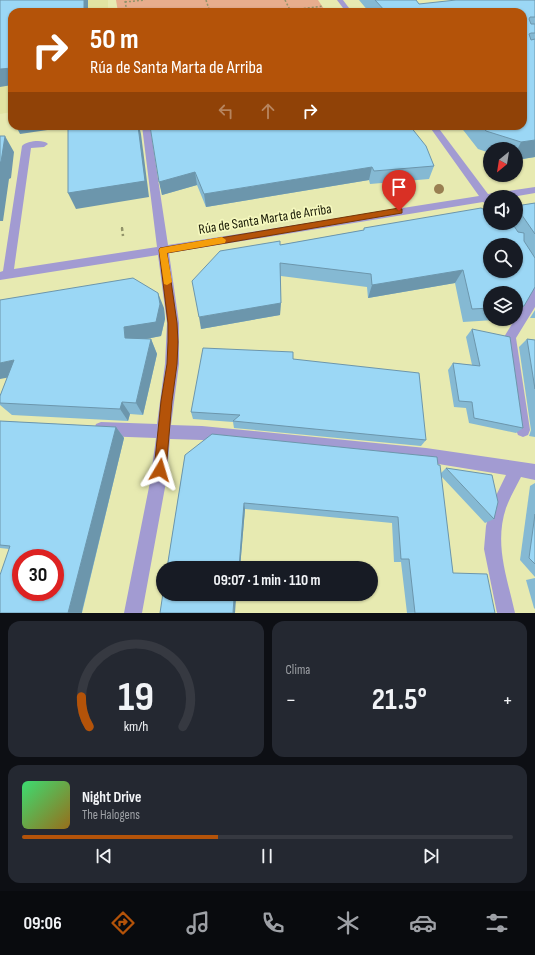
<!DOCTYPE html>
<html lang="es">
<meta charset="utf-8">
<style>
body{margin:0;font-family:"Sofia Sans Condensed",sans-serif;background:#242831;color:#f1f3f6;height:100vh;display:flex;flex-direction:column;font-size:15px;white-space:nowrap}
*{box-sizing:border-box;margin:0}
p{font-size:13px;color:#9ea1a6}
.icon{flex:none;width:22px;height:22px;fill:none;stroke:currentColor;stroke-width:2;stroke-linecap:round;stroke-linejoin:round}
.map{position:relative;height:613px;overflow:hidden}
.panel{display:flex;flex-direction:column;gap:8px;padding:8px;background:#0d0f14;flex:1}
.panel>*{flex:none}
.guide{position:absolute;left:8px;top:8px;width:519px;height:122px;border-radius:12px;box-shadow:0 1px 3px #0004;background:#b45309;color:#fff;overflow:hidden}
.needle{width:26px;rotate:210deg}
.tools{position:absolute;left:483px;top:142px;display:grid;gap:8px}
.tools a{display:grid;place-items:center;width:40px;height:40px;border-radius:50%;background:#171b24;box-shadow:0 1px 3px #0004;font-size:20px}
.speed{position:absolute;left:12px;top:549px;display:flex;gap:8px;font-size:20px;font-weight:700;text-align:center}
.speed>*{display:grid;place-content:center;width:52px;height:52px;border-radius:50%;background:#171b24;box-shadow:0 1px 3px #0004;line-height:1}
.speed .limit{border:6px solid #d22;background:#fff;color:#111}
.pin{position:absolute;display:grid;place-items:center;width:34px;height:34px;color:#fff;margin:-41px -17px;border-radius:50% 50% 50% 0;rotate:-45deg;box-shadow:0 0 4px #0007}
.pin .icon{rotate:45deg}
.me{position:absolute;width:44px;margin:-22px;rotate:7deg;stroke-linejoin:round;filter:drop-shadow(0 0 3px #0008)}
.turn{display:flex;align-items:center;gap:14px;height:84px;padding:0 16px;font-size:18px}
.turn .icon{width:52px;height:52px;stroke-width:2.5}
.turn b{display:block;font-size:28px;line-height:34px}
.lanes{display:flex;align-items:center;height:38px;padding:0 16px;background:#0003;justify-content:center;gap:20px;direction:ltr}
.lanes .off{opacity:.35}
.big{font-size:30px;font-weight:700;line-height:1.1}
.panel .widget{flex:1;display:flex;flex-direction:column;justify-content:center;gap:6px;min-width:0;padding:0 14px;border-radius:12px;background:#242831}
.panel .dial{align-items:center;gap:0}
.dial svg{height:104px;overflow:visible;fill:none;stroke:#363941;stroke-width:7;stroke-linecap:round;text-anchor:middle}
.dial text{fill:#f1f3f6;stroke:none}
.song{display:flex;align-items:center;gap:12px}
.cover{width:48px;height:48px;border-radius:6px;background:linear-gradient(135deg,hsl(140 70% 55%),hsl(40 70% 35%))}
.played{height:4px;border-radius:2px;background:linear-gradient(90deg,#b45309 40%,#363941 40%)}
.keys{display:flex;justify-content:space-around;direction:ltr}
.heat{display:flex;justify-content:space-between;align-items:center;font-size:22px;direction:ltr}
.panel .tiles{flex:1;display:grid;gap:8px;grid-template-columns:1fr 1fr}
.widget:last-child{grid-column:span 2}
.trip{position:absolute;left:156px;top:561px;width:222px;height:40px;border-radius:20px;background:#171b24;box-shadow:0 1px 3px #0004;font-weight:700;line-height:40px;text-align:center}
.dock{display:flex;height:64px;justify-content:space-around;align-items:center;background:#090b0e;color:#9ea1a6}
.dock .icon{width:28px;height:28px}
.dock .on{color:#b45309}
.dock b{font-size:18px;color:#f1f3f6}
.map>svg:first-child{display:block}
.built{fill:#e1e4a2}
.green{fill:#e7ad8d}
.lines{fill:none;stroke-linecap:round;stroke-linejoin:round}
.path-far2{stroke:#92946a;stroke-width:1.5;stroke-dasharray:2 2;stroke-linecap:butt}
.path-far1{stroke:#92946a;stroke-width:2;stroke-dasharray:2.5 2.5;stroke-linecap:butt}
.path{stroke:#92946a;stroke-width:2.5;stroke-dasharray:3 3;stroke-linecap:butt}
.minor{fill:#a29bd2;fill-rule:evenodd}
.tree{fill:#997f51}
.wall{fill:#85b9d3}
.shaded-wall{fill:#6c96ac}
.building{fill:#9bd7f5;stroke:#6c96ac;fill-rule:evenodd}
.route{fill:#b45309;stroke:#753606}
.slow{fill:#f59e0b}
.labels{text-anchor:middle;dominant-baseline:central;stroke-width:3.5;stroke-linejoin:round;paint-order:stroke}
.street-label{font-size:14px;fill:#161703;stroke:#f5f8be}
</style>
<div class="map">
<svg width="535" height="613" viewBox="0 0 535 613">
<rect width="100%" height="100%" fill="#e7eab1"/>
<path class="built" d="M0 0H108V12H12V112L0 114Z"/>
<path class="green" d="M116 0H318L324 9 301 12H118Z"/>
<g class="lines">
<g class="path-far2">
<path d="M206 0 210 12"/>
<path d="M285 0 290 10"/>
<path d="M125 1 127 12"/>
<path d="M125 2 145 0"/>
<path d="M276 12 323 6"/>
</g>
<path class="path-far1" d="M122 227V229"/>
<path class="path" d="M122 228 123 236"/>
<g class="minor">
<path d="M337 0H343L352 12H346Z"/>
<path d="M142 126H150L168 245 479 196 429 126H437L488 194 535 187V193L512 197H490L489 205 483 202 169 253 179 323V364L171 425 202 426 426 448 535 464V480L521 477C516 487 510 497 506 508 494 544 507 577 515 613H497L484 549 486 526 491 506 506 475 426 462 202 440 170 439 166 482 142 613H124L150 482 156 438 101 436 96 434 94 429 96 424 101 422 157 424 165 364 167 323 158 255 0 280V272L3 271 22 146C27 141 43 139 48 144L44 147 31 148 14 269 157 247Z"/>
<path d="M535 274V307L516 338 530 430 528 435 523 437 518 435 516 430 504 337 526 301 529 278 531 275Z"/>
</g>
</g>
<circle class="tree" cx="439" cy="189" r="5"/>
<g class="wall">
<path d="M359 0H416L419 4 535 0V157L516 160V149H490V153L478 149 460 126H523V12H369Z"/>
<path d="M150 126 412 127 411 128 434 166 429 179 370 184 369 180 206 207 197 185 162 195Z"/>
<path d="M535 203V287L524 306 516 316V293H490V319H510L463 322 455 283 368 298 367 287 281 276 280 315 201 329 280 245 364 230V228L490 223H516V206Z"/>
<path d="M164 308 165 319 161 336 145 339H151L157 354 143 415 130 414 128 421 12 415 0 405V396L7 378Z"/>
<path d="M535 310V318H530Z"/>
<path d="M472 329 523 428 516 433 469 423 466 408 454 407 448 370 453 363 472 365 466 337Z"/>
<path d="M527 339 535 340V437L529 436 531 430 519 347Z"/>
<path d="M293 359 426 440 421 446 234 428 233 422 193 419 191 412Z"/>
<path d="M0 421 116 427 124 438 82 613H0L9 549 0 548Z"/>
<path d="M185 455 438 465 441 473 446 468 494 519 485 523 441 476 453 573 495 613H407L401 562H394L392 523 245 509 240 568H167Z"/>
<path d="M535 483V577L520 560 530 486Z"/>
<path d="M535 578V609L534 608 526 580Z"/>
</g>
<g class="shaded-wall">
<rect x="84" y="0" width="4" height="12"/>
<path d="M12 68V85L0 87V69Z"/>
<path d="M16 126H68V127L20 134Z"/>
<path d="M138 126H139L141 134 149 197 76 209 68 193Z"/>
<path d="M5 136 14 152 11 178 9 179 3 221H0V162Z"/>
<path d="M535 140V157L516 160V152L521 142Z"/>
<path d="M372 167 369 180 206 207 204 194Z"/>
<path d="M195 172 197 185 162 195 159 182Z"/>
<path d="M463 270 455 283 368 298 372 285Z"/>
<path d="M158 293 164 308 165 319 161 336 131 342 125 338 124 327Z"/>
<path d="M281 303 280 315 201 329 199 317Z"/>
<path d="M151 339 157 354 143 415 136 403Z"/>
<path d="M14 360 27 374 0 379V363Z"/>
<path d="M122 402 130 414 128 421 120 409Z"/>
<path d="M116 427 124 438 82 611V613H68Z"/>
<path d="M244 503 245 509 240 568H239Z"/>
<path d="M236 594H238V599H236L235 613H233L234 598Z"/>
</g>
<g class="building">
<path d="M0 0H84V12H12V68L0 69Z"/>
<path d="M375 0H416L419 4 456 0H535V17H530L529 19 531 24H535V33H531L529 34 531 40 535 39V140L521 142 486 131 482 126H523V12H386Z"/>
<path d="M72 126H138L145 181 68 193V127Z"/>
<path d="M150 126H410L426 146 434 166 374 171 372 167 204 194 195 172 159 182Z"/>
<path d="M0 136H5L1 162H0Z"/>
<path d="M535 203V234L517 208 516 207V206Z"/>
<path d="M481 208 487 211 490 210V223H512L518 232 524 233V241L535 258V287L524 306 516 307V293H490V308L472 309 463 270 372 285 371 274 280 263 281 303 199 317 192 281 220 251 280 241V245L364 230V228ZM490 245H516V271H490Z"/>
<path d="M133 278 158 293 160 304 156 322 124 327 125 338 151 339 136 403 122 402 120 409 0 403V396L14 360 0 363V300Z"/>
<path d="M472 329 510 337 523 428 474 418 472 402 459 401 453 363 480 366Z"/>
<path d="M527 339 535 340V389Z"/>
<path d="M203 348 293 352V359L419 373 426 440 233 421 240 415 191 412Z"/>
<path d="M0 421 116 427 68 613H0V575L10 546 0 545ZM21 558H55V592H21Z"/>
<path d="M212 434 437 457 438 465H440L453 573 487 574 495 613H415L409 559H401L398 517 244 503 239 568H167L185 455Z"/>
<path d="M446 468 492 475 498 502 494 519Z"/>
<path d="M535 514V564L529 558Z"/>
<path d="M163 593V594H236V598H234L233 613H160Z"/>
</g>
<path class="route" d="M399 208 402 209V213L167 253 177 323 178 342 177 364 172 401 166 470 164 474 160 475 156 474 154 470 161 401 167 364 168 342V323L159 250 160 248Z"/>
<path class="slow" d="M222 237 226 240 225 243 167 253 172 282 167 285 164 284 159 250 160 248Z"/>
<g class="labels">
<g class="street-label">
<text transform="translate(265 219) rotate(-9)">Rúa de Santa Marta de Arriba</text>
</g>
</g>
</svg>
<div class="tools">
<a><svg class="needle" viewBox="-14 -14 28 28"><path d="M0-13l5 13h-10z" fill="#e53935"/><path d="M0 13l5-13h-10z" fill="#9ea1a6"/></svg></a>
<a><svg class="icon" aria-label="sound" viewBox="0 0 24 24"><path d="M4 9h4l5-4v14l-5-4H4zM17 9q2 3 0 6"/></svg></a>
<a><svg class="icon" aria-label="search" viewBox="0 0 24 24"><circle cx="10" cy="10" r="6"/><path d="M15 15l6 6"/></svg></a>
<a><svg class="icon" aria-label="layers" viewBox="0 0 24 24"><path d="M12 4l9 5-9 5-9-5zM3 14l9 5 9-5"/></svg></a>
</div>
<div class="speed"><div class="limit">30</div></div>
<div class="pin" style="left:399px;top:211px;background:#d93025"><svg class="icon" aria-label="arrive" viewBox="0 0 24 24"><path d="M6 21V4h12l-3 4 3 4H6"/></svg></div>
<svg class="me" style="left:160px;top:470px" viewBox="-20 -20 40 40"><path d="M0-17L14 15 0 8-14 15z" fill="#b45309" stroke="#fff" stroke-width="4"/></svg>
<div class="trip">09:07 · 1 min · 110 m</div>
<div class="guide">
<div class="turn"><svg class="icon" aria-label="right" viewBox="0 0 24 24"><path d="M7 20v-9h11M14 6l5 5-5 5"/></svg><div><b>50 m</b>Rúa de Santa Marta de Arriba</div></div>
<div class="lanes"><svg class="icon off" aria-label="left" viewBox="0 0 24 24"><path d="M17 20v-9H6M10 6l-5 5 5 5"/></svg><svg class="icon off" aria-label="ahead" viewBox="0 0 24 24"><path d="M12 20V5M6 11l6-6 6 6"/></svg><svg class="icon" aria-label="right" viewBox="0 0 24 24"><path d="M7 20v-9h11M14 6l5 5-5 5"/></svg></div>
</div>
</div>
<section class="panel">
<div class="tiles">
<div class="widget dial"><svg viewBox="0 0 100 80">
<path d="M14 69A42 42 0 1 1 86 69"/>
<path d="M14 69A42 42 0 0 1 8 46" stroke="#b45309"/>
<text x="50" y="56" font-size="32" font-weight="700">19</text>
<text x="50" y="72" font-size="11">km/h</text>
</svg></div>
<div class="widget"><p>Clima</p>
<div class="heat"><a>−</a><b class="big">21.5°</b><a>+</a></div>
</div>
<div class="widget">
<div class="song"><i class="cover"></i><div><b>Night Drive</b><p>The Halogens</p></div></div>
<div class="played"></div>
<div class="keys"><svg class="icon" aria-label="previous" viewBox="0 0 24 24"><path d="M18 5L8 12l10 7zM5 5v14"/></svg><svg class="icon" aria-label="pause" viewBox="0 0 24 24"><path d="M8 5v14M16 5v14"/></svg><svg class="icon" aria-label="next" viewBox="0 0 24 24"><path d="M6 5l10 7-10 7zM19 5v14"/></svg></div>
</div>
</div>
</section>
<nav class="dock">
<b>09:06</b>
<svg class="icon on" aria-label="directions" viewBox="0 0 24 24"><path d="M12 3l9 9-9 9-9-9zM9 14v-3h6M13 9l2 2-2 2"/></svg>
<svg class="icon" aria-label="music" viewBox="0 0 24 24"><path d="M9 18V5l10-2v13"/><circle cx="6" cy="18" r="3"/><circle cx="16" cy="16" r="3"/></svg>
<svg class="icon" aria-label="phone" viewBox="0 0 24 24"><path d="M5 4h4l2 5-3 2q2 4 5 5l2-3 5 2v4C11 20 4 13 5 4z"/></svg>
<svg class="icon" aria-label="climate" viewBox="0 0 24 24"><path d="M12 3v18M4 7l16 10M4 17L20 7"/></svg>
<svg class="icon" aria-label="car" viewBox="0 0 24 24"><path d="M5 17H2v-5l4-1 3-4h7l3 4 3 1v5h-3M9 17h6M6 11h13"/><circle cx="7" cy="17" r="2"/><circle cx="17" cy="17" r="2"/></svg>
<svg class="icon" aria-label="filters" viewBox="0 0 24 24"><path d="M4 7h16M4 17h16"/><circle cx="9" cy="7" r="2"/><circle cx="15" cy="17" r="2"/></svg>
</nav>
